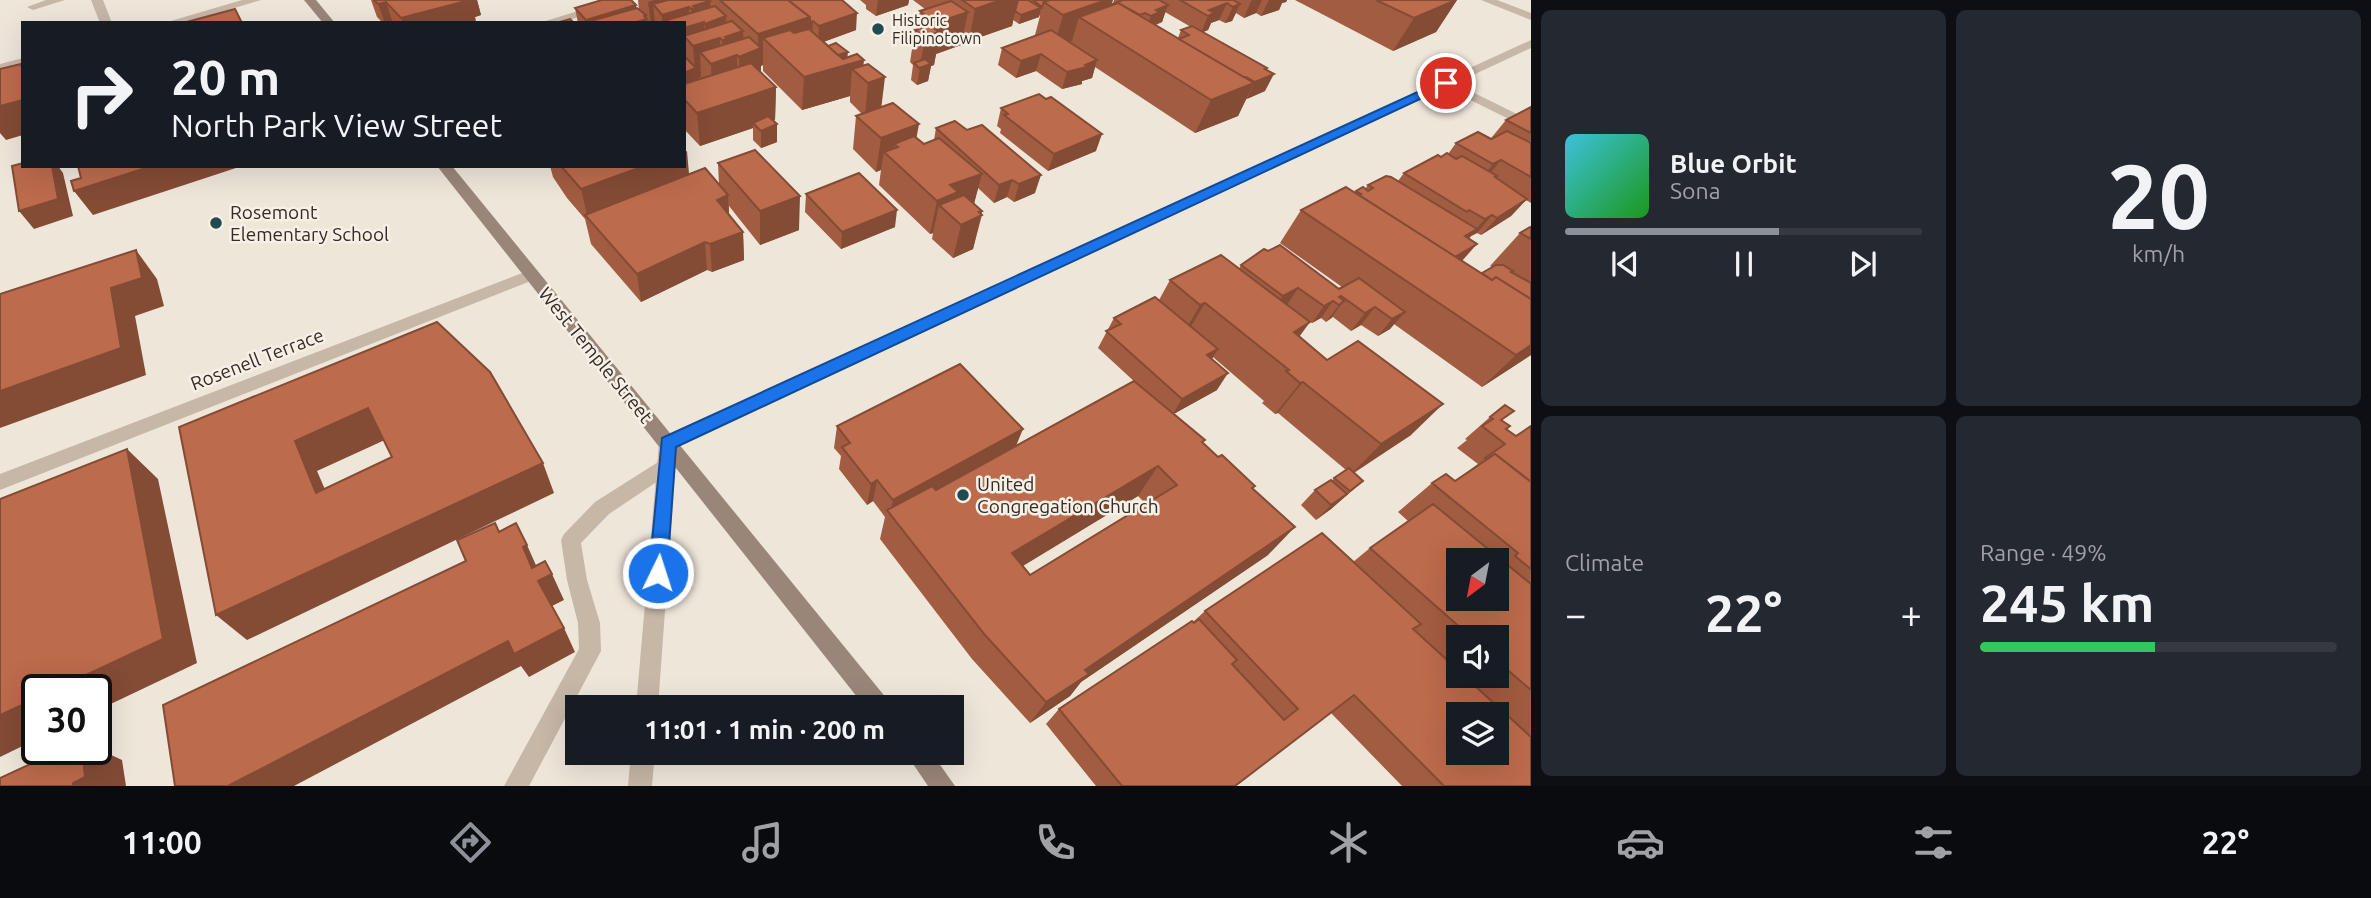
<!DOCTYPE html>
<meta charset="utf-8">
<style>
body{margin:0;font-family:Ubuntu,sans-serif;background:#242831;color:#f1f3f6;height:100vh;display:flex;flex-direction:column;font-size:26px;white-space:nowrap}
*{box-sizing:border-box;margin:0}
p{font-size:23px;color:#9ea1a6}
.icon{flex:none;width:38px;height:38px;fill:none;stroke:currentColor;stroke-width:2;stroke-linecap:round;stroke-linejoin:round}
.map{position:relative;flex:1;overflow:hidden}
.details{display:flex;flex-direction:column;gap:10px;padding:10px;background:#0d0f14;width:840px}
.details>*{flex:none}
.hud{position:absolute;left:21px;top:21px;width:665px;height:147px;border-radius:0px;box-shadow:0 7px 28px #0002;background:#171b24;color:#f1f3f6;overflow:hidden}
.needle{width:46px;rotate:212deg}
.fabs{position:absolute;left:1446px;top:548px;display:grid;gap:14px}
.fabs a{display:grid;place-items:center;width:63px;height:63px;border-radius:0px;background:#171b24;box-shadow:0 7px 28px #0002;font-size:35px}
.speed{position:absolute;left:21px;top:674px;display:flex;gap:14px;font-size:35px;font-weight:700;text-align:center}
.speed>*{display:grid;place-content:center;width:91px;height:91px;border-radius:50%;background:#171b24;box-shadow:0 7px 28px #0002;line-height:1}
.speed .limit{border:4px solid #111;border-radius:10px;background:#fff;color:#111}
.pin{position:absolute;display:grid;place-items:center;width:60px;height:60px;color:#fff;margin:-30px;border:4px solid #fff;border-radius:50%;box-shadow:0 2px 7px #0007}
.me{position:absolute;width:77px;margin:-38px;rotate:4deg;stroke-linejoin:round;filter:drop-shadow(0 0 5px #0008)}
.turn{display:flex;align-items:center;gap:24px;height:147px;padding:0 35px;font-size:32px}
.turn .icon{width:91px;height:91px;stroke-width:2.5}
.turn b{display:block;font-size:49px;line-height:60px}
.big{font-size:52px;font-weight:600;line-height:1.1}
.details .tile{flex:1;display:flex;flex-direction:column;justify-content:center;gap:10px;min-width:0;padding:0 24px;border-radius:10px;background:#242831}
.details .dial{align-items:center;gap:0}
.dial b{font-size:91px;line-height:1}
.song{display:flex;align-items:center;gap:21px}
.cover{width:84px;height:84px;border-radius:10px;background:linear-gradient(135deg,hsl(190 70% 55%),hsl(120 70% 35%))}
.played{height:7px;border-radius:4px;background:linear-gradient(90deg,#8c9099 60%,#363941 60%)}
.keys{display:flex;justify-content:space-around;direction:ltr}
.heat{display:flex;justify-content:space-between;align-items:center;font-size:38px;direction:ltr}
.charge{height:10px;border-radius:5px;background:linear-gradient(90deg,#34c759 49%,#363941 0)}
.details .tiles{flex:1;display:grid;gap:10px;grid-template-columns:repeat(2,1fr)}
.trip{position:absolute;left:565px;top:695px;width:399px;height:70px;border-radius:0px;background:#171b24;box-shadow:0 7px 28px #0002;font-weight:600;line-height:70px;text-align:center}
.tab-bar{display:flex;height:112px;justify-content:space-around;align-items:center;background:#090b0e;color:#9ea1a6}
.tab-bar .icon{width:49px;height:49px}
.tab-bar .on{color:#8c9099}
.tab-bar b{font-size:32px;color:#f1f3f6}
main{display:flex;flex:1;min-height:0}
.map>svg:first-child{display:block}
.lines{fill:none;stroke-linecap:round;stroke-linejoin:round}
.lane{fill:#c6b7a7;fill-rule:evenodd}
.street{fill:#c6b7a7;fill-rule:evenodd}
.secondary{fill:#9a8679;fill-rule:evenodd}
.wall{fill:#a25c41;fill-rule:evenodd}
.shaded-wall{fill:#844b35;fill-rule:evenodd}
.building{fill:#bc6b4c;stroke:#844b35;stroke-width:2;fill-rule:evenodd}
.route{fill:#1a73e8;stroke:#114b97;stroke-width:2}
.poi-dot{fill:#204c51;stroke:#f7f0e6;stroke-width:2.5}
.labels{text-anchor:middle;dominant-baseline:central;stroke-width:5;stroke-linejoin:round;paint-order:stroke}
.far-poi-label{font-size:16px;fill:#332c27;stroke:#f7f0e6;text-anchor:start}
.poi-label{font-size:19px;fill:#332c27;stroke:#f7f0e6;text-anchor:start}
.street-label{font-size:19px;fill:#332c27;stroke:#f7f0e6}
</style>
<main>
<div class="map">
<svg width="1531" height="786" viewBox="0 0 1531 786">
<rect width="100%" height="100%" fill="#efe6da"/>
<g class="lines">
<g class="lane">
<path d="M46 0H65L33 10 27 7Z"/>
<path d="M91 0H103L112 23H100Z"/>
<path d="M1446 79 1531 121V130L1442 86 1440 83Z"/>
<path d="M666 457 673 459 675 465 673 471 609 514 581 543 587 580 600 623 601 651 529 786H504L579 649 578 623 567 580 561 540 564 534 595 502Z"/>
</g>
<g class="street">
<path d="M242 0H261L184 23H164Z"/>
<path d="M614 0H633L559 23H539Z"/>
<path d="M1481 0H1497L1531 13V20Z"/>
<path d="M1531 40V48L677 447 658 707H636L659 443 662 438Z"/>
<path d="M23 58V66L0 72V64Z"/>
<path d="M530 270 536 271 538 275 536 279 0 490V474Z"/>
<path d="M631 752H655L652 786H628Z"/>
</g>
<g class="secondary">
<path d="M304 0H316L335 23H323Z"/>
<path d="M437 166H452L887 699 890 707H865Z"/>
<path d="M905 752H931L955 786H928Z"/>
</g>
</g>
<g class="wall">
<path d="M371 0H477L481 15 475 17 476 23H383L377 17Z"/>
<path d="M638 0H842L856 30 823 42 828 46 863 66 881 107 924 144 934 140 936 128 1035 193 1014 202 1007 197 994 203 978 188 974 204 982 215 973 249 953 258 932 239 933 233 930 234 879 185 881 170 876 172 853 149 856 116 862 114 850 102V96L802 110 763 71V65L761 66V73L776 87 775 120 773 121 777 124V142L761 148 753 140V128L700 146 684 129V23H578L575 8 636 5V8L639 10Z"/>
<path d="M860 0H909L908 5 876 16 866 9V5Z"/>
<path d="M913 0H1113L1111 4H1113L1114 0H1287L1286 2 1282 3 1279 10 1261 16 1256 13 1244 18 1236 13 1232 21 1225 23 1219 20 1211 23 1208 30 1203 32 1267 68 1265 91 1246 99 1238 116 1195 133 1095 67 1092 78 1082 81V84L1062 89 1036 71 1016 78 998 65 1002 48 1036 35H1035L1040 16 1039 15V17L1019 24 1013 20 1012 26 969 41 963 37 961 45 936 54 934 65 931 66 928 81 917 85 911 80 913 65 910 62 915 30 917 29 920 11 925 9ZM1165 12 1191 27 1181 30 1178 38 1156 25 1162 22Z"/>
<path d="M1295 0H1457L1436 32 1393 51Z"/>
<path d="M1531 107V203L1526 200 1511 216 1481 235 1477 233 1471 236 1469 239 1462 261 1482 273 1492 267 1490 266 1520 233 1531 228V355L1482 387 1394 324 1390 329 1378 336 1361 325 1351 331 1333 317 1326 322 1321 318 1312 323 1296 312 1300 337 1411 435 1354 473 1363 481 1331 509 1316 520 1301 505 1315 490 1331 481 1346 470 1278 413 1275 414 1262 403 1264 401 1213 357 1212 359 1217 390 1173 414 1203 443 1252 489 1268 555 1081 682 1070 696 1030 723 972 659 880 539 885 517 873 501 867 505 839 469 841 456 834 448 837 426 1016 446 1137 384 1098 348 1114 318 1159 300 1170 280 1239 269 1241 265 1339 289 1342 287 1280 243 1301 210 1365 189 1368 185 1398 181 1404 173 1448 154 1456 143 1493 138 1492 137 1506 120ZM1138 496 1146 504 1030 575 1023 566Z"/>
<path d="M1001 108 1096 151 1048 171 1000 133 1001 129 997 126Z"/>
<path d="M718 163 799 230 760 245 729 206V215L743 232 744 260 712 272 707 270 641 302 591 244 585 219 567 198 553 177 550 166H684L689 175 719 185Z"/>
<path d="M806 194 895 227 841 249 805 212Z"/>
<path d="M1490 417 1503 421 1506 429 1516 436 1531 426V786H1402L1331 713 1235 786H1096L1046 724 1059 709 1193 622 1205 611 1353 562 1370 548 1408 521 1398 512 1432 483 1455 481 1478 464 1457 448 1467 440 1465 439ZM1458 637H1496V676H1458Z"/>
</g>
<g class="shaded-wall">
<path d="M466 0H477L481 15 475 17 476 23H403L401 18Z"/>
<path d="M654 0H686L689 7 690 27 692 26 691 9 693 6 700 0H710L711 14 726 16 727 36 743 31 744 55 758 49V34L810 17 813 21 812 38 811 39V29L809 28 808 50 763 38V65L761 66V81L740 90 739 57 737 55 738 88 712 96 711 64 700 52 701 77 697 79 698 101 684 99V73L695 68 693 46 684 36V23L667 20V23H662V15L653 4 655 23H651L648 2ZM704 22 705 24 706 42 705 43ZM720 38 722 40 723 60H721Z"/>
<path d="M878 0H909L908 5 876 16Z"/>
<path d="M1001 0H1018L1012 26 969 41 975 9Z"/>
<path d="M1086 0H1113L1103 29 1079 17 1072 41 1054 47 1063 15Z"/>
<path d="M1253 0H1262L1256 13 1244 18 1251 1Z"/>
<path d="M1269 0H1287L1286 2 1282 3 1279 10 1261 16Z"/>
<path d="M1457 0 1436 32 1393 51 1414 18Z"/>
<path d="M386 2 393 23H385L378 4Z"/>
<path d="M1227 3 1219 20 1211 23 1208 30 1201 33 1208 16 1209 10Z"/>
<path d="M1240 4 1232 21 1225 23 1233 7Z"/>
<path d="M636 5 638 21 644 16 646 15 647 23H587L586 20Z"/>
<path d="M1168 5 1162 22 1156 24 1154 29 1144 33 1151 16 1156 10Z"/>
<path d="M1041 8 1039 17 1019 24 1021 15Z"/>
<path d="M968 12 961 45 936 54 934 65 931 66 928 81 917 85 925 37 933 34 935 23Z"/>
<path d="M857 13 856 30 818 44 819 26Z"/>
<path d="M848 52 847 61 837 65V55Z"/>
<path d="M1041 54 1036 71 1016 78 1021 61Z"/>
<path d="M864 60 862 78 852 69 850 96 802 110 804 77Z"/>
<path d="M1097 60 1092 78 1082 81V84L1062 89 1067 72Z"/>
<path d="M1267 68 1262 79 1274 74 1265 91 1247 99 1255 82 1265 69Z"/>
<path d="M885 77 881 110 865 116 868 83Z"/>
<path d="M1246 77 1240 89 1254 83 1238 116 1195 133 1211 100Z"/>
<path d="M776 87 775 120 756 126 753 123V128L700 146 697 113Z"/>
<path d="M23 100V135L6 140 0 133V106Z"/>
<path d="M777 124V142L761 148V131Z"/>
<path d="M919 124 913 157 894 144 892 160 884 152 881 170 876 172 881 138Z"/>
<path d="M1102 134 1096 151 1048 171 1054 154Z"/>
<path d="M687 151 690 185 588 219 581 189 644 166H684V152Z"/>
<path d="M1501 160 1487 177 1479 182 1493 164Z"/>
<path d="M52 166H58L63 173 73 216 34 229 19 211Z"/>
<path d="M152 166H242L93 215 74 191Z"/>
<path d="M982 174 973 207 939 205 933 233 930 234 937 201 950 185Z"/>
<path d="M1041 175 1035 193 1014 202 1019 184Z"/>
<path d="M1012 180 1007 197 994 203 999 185Z"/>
<path d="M728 195 729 224 717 200Z"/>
<path d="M800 196 799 230 760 245V211Z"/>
<path d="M1527 199 1511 216 1481 235 1497 218Z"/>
<path d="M897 210 895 227 841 249 842 232Z"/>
<path d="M982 211 973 249 953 258 961 225Z"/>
<path d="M1492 215 1477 233 1471 236 1462 246 1465 236 1476 229 1485 219Z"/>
<path d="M743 232 744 260 712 272 710 244Z"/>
<path d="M705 242 707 270 641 302 637 274Z"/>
<path d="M1477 244 1462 261 1455 257Z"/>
<path d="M136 250 157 279 164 306 135 316 146 375 0 428V391L111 288Z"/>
<path d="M1298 288 1287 305 1271 313 1283 296Z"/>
<path d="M1333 301 1321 318 1312 323 1324 306Z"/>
<path d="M1344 301 1331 318 1326 322 1339 305Z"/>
<path d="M1205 303 1186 335 1181 338 1200 305Z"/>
<path d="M1375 307 1361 325 1351 331 1365 313Z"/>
<path d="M1405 312 1390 329 1378 336 1392 319Z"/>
<path d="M1310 322 1286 355 1294 332Z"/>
<path d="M1531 345V355L1482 387 1516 355Z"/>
<path d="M1218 349 1208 365 1207 355Z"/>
<path d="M1228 373 1217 390 1172 415 1182 399Z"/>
<path d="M1303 382 1278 413 1275 414 1300 383Z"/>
<path d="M1443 404 1411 435 1351 474 1381 444Z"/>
<path d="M368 408 387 439 317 471 339 522 316 493 295 441Z"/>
<path d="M1023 429 1014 451 890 514 893 500Z"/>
<path d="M127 449 158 479 197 663 96 711V690H54Z"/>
<path d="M543 463 554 493 247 640 216 615Z"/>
<path d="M1158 466 1138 496 999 580 1012 553Z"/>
<path d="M877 480 873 501 867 505 871 484Z"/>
<path d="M1363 481 1331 509 1316 520 1331 505 1343 497Z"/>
<path d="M1295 527 1268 555 1081 682 1070 696 1030 723 1046 702 1085 670Z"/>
<path d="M527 545 539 572 552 574 564 600 550 607 523 547Z"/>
<path d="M564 628 575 652 529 677 521 666 294 786H228L508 641Z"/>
<path d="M37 698V739L0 757V715Z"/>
<path d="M96 748 122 760 126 786H73V783L82 749H96Z"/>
</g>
<g class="building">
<path d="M374 0H470L401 18 386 2 378 4Z"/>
<path d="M602 0H631L636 5 586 20 575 8Z"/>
<path d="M668 0H708L710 1 693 6 695 8 691 9 689 7 662 15 653 4Z"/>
<path d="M720 0H788L810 17 758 34Z"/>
<path d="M788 0H842L857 13 819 26 813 21 810 22V17Z"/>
<path d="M962 0H1001L975 9Z"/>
<path d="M1018 0H1028L1041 8 1021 15 1015 11Z"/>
<path d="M1033 0H1050L1044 2 1042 7Z"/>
<path d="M1050 0H1106L1063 15 1044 2Z"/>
<path d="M1123 0H1159L1168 5 1156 10 1160 12 1151 16 1145 13 1140 15 1118 3 1111 6 1110 5Z"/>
<path d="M1180 0H1233L1240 4 1233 7 1227 3 1209 10 1215 13 1208 16Z"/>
<path d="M1376 0H1456L1414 18Z"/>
<path d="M951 1 968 12 935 23 920 11Z"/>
<path d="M1118 3 1254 83 1211 100 1079 17Z"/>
<path d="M715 6 726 16 705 24 704 22 684 28V23H670L667 20Z"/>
<path d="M637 8 646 15 644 16 647 19 633 23 587 22Z"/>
<path d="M235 9 242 23H183Z"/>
<path d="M570 19 574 23H556Z"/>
<path d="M732 21 743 31 725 37 727 39 722 40 720 38 693 46 684 36Z"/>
<path d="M930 25 939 32 925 37 915 30Z"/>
<path d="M1192 26 1267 68 1265 69 1274 74 1255 82 1246 77H1244L1179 39 1189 35 1181 30Z"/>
<path d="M809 29 843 59 857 54 864 60 804 77 763 38 790 30 794 33Z"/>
<path d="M1051 30 1097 60 1085 65 1087 67 1067 72 1041 54 1021 61 1002 48Z"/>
<path d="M749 37 761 48 739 57 737 55 711 64 700 52Z"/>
<path d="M836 43 848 52 838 55 828 46Z"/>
<path d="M684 57V56L696 68 684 73Z"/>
<path d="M925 59 931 64 919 68 914 63Z"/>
<path d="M751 63 776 87 697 113 684 99V84Z"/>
<path d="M21 64 23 72V100L0 106V69Z"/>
<path d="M868 64 885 77 868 83 852 69Z"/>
<path d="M1039 94 1046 99 1051 97 1102 134 1054 154 1004 115 1008 114 1001 108Z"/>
<path d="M893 103 919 124 881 138 856 116Z"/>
<path d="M1531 107V133L1506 120Z"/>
<path d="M768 116 777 124 761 131 753 123Z"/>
<path d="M955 121 967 130 982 125 1041 175 1019 184 1012 180 999 185 936 128Z"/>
<path d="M1507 131 1531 143V177L1501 160 1493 164 1456 143 1478 132 1491 139Z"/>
<path d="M914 136 924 144 939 138 982 174 950 185 958 192 937 201 884 152 898 147 894 144Z"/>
<path d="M755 150 800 196 760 211 718 163Z"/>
<path d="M1447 153 1456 159 1462 156 1497 176 1495 177 1527 199 1497 218 1492 215 1485 219 1469 210 1467 212 1404 173 1438 155 1441 157Z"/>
<path d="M23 163V166H52L58 199 19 211 12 166Z"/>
<path d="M78 166H152L74 191 71 181 81 178Z"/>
<path d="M561 166H644L581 189Z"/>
<path d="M705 168 728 195 717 200 743 232 710 244 705 242 637 274 585 215Z"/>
<path d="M859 173 897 210 842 232 806 194Z"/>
<path d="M1386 176 1391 177 1477 229 1465 236 1477 244 1455 257 1359 195 1361 194 1356 191 1363 187 1368 191 1373 188 1368 185Z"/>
<path d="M1346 187 1492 280 1496 277 1531 299V345L1516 355 1301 210Z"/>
<path d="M964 195 982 211 979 212 982 215 961 225 939 205Z"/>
<path d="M1530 227 1531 228V239L1520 233Z"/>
<path d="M1280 245 1339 289 1359 278 1405 312 1392 319 1375 307 1365 313 1341 296 1339 297 1344 301 1339 305 1333 301 1324 306 1298 288 1283 296 1241 265 1264 249 1268 251Z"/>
<path d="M136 250 142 278 111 288 121 348 0 391V294Z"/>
<path d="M1221 255 1310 322 1294 332 1327 360 1358 341 1443 404 1381 444 1303 382 1300 383 1286 371 1289 370 1205 303 1200 305 1170 280Z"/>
<path d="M1496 265H1503L1513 271 1511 272 1531 283V299L1496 277 1492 280 1482 273Z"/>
<path d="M1155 297 1218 349 1207 355 1228 373 1182 399 1106 331 1121 324 1114 318Z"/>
<path d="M437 322 490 372 543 463 216 615 179 427ZM368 408 392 457 316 493 295 441Z"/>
<path d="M960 364 1023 429 893 500 877 480 871 484 842 447 850 443 837 426Z"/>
<path d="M1134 381 1205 440 1202 442 1218 457 1222 455 1255 486 1252 488 1295 527 1085 670 1089 674 1046 702 985 635 887 510 932 486 936 490ZM1158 466 1177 485 1030 575 1012 553Z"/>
<path d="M1505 405 1514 411 1501 420 1510 426 1506 429 1516 436 1531 426V482L1495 454 1487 459 1485 458 1505 444 1482 426 1493 419 1490 417Z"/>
<path d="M127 449 163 639 54 690H37V698L0 715V499Z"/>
<path d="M1495 454 1531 482V569L1515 556 1518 553 1432 483 1446 474 1455 481Z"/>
<path d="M1349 468 1363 481 1350 491 1334 478Z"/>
<path d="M1331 480 1347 494 1331 505 1315 490Z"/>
<path d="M1433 504 1531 584V690L1496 660V637H1471L1370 548ZM1458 560H1496V598H1458Z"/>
<path d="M495 523 499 532 516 523 527 545 523 547 532 568 545 561 552 574 538 581 564 628 514 654 508 641 228 786H175L163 705 466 561 457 540Z"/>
<path d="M1322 533 1421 624 1413 629 1458 670V676H1464L1531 737V786H1444L1354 695 1235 786H1122L1059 709 1192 621 1194 623 1199 619 1237 660 1232 664 1284 720 1298 709 1205 611ZM1458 714H1496V752H1458Z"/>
<path d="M63 749H82L85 777 73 783V786H0V778Z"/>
</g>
<path class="route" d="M1446 79 1451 83 1450 85 676 447 667 573 665 579 658 582 652 579 649 573 662 438Z"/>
<g class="poi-dot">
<circle cx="878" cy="29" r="7"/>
<circle cx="216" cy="223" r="7"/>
<circle cx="963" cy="495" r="7"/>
</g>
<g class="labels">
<g class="far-poi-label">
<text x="892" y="20">Historic<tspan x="892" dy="18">Filipinotown</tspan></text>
</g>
<g class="poi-label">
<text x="230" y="212">Rosemont<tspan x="230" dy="22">Elementary School</tspan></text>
<text x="977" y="484">United<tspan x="977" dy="22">Congregation Church</tspan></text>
</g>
<g class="street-label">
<text transform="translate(596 355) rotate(51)">West Temple Street</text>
<text transform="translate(257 359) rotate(-21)">Rosenell Terrace</text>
</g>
</g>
</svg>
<div class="fabs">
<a><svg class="needle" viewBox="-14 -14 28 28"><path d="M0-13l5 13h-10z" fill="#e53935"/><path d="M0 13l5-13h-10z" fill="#9ea1a6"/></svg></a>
<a><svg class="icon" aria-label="sound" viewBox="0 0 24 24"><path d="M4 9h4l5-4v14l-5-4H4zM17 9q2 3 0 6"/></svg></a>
<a><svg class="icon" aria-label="layers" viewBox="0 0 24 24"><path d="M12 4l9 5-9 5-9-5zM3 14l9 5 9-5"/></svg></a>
</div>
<div class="speed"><div class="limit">30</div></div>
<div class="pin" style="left:1446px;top:83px;background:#d93025"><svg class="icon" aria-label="arrive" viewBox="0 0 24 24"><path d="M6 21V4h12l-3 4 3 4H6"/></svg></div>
<svg class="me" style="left:658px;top:573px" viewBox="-20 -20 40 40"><circle r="17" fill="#1a73e8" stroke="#fff" stroke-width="3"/><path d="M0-11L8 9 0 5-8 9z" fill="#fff"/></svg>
<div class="trip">11:01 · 1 min · 200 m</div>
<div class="hud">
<div class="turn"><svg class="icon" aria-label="right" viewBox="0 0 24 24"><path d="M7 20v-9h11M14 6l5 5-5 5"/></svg><div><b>20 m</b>North Park View Street</div></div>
</div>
</div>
<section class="details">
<div class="tiles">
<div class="tile">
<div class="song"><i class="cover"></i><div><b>Blue Orbit</b><p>Sona</p></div></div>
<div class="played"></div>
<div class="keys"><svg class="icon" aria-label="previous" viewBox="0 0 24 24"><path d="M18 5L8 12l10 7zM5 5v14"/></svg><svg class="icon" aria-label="pause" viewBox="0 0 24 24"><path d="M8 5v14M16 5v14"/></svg><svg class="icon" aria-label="next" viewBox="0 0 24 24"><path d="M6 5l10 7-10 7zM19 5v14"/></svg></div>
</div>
<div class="tile dial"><b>20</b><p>km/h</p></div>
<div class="tile"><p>Climate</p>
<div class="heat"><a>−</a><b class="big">22°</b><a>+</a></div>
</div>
<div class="tile"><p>Range · 49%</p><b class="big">245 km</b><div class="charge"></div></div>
</div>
</section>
</main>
<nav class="tab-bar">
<b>11:00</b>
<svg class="icon on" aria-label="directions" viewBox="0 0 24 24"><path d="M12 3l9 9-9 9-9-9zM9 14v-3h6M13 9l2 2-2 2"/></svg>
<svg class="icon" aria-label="music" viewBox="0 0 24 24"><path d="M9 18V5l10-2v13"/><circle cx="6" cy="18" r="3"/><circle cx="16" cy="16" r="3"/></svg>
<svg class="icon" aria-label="phone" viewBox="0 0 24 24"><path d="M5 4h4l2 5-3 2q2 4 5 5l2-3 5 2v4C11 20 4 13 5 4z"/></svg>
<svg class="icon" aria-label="climate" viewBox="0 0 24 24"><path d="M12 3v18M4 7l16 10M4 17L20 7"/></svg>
<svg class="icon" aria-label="car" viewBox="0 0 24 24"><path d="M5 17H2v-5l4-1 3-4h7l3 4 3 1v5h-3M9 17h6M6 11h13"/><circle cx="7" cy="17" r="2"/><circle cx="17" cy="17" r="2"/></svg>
<svg class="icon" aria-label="filters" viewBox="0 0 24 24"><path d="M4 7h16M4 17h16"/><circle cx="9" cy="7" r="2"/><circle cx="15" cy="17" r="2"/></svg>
<b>22°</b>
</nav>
